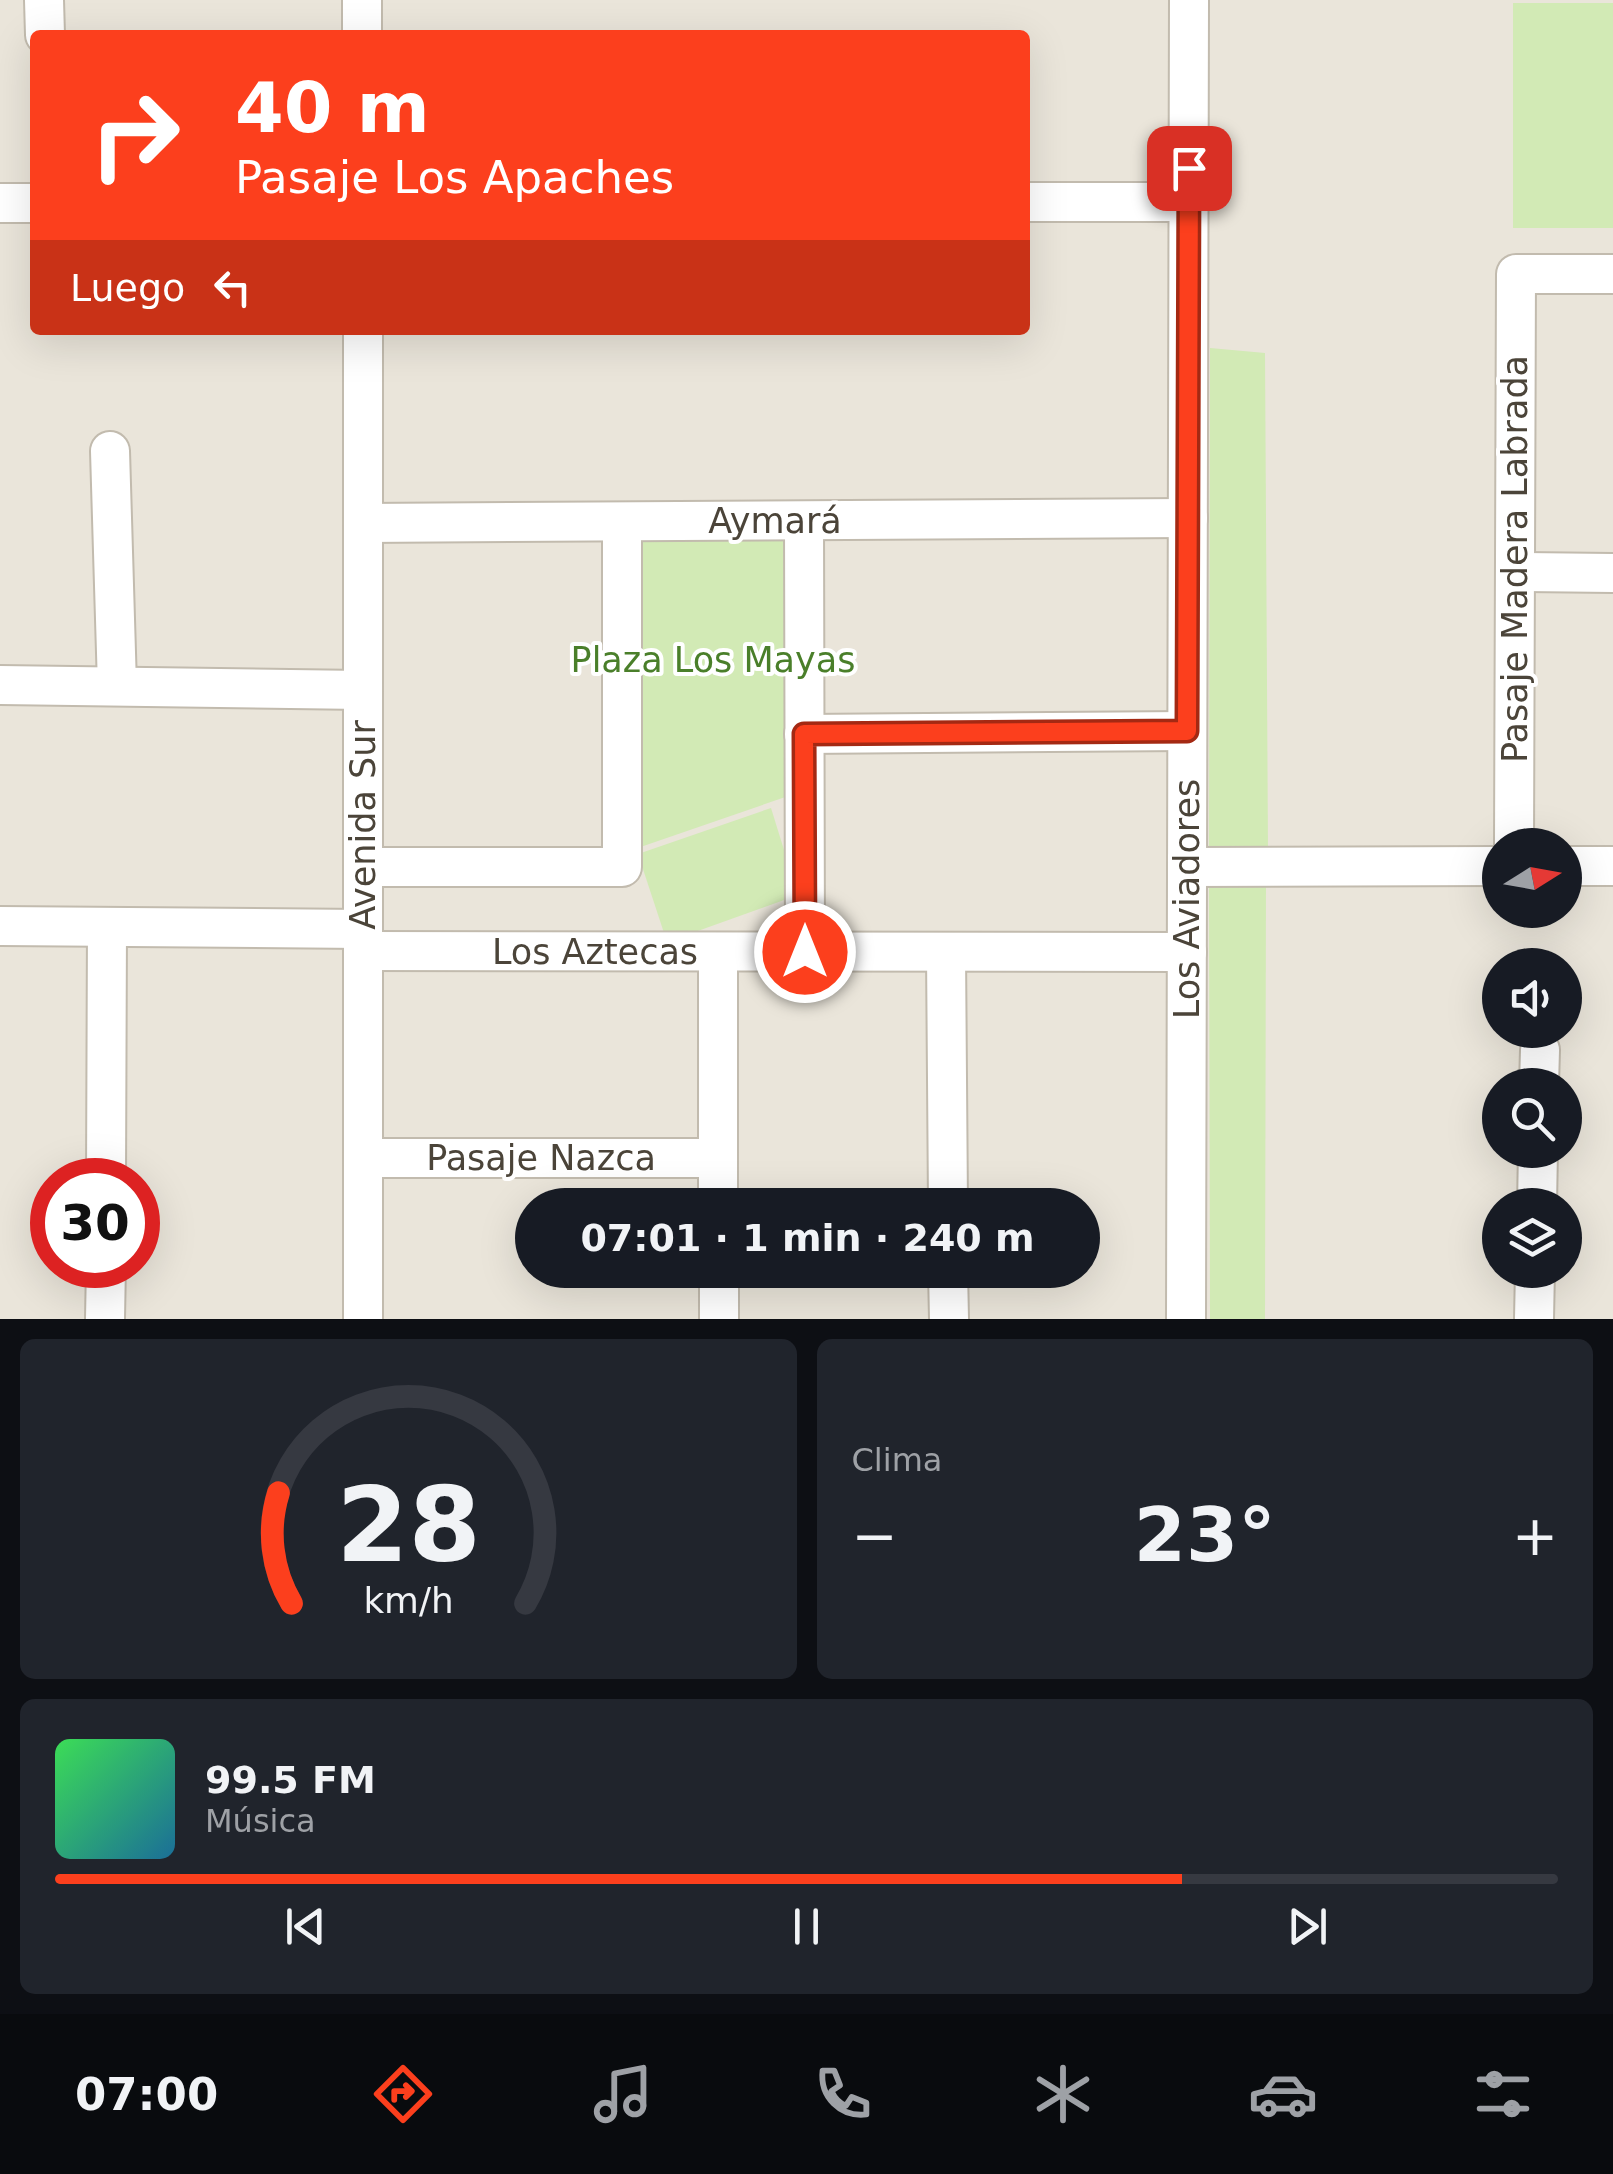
<!DOCTYPE html>
<html lang="es">
<meta charset="utf-8">
<style>
body{margin:0;font-family:"DejaVu Sans",sans-serif;background:#20242c;color:#f1f3f6;height:100vh;display:flex;flex-direction:column;font-size:38px;white-space:nowrap}
*{box-sizing:border-box;margin:0}
p{font-size:32px;color:#9ea1a6}
.icon{flex:none;width:55px;height:55px;fill:none;stroke:currentColor;stroke-width:2;stroke-linecap:round;stroke-linejoin:round}
.map{position:relative;height:1319px;overflow:hidden}
.side{display:flex;flex-direction:column;gap:20px;padding:20px;background:#0d0f14;flex:1}
.side>*{flex:none}
.hud{position:absolute;left:30px;top:30px;width:1000px;height:305px;border-radius:10px;box-shadow:0 10px 40px #0002;background:#fc3f1d;color:#fff;overflow:hidden}
.needle{width:65px;rotate:79deg}
.tools{position:absolute;left:1482px;top:828px;display:grid;gap:20px}
.tools a{display:grid;place-items:center;width:100px;height:100px;border-radius:50%;background:#171b24;box-shadow:0 10px 40px #0002;font-size:50px}
.speed{position:absolute;left:30px;top:1158px;display:flex;gap:20px;font-size:50px;font-weight:700;text-align:center}
.speed>*{display:grid;place-content:center;width:130px;height:130px;border-radius:50%;background:#171b24;box-shadow:0 10px 40px #0002;line-height:1}
.speed .limit{border:15px solid #d22;background:#fff;color:#111}
.pin{position:absolute;display:grid;place-items:center;width:85px;height:85px;color:#fff;margin:-42px;border-radius:20px;box-shadow:0 5px 15px #0006}
.me{position:absolute;width:110px;margin:-55px;rotate:0deg;stroke-linejoin:round;filter:drop-shadow(0 0 8px #0008)}
.turn{display:flex;align-items:center;gap:35px;height:210px;padding:0 40px;font-size:45px}
.turn .icon{width:130px;height:130px;stroke-width:2.5}
.turn b{display:block;font-size:70px;line-height:85px}
.then{display:flex;align-items:center;height:95px;padding:0 40px;background:#0003;gap:20px;font-size:38px}
.big{font-size:75px;font-weight:700;line-height:1.1}
.side .tile{flex:1;display:flex;flex-direction:column;justify-content:center;gap:15px;min-width:0;padding:0 35px;border-radius:15px;background:#20242c}
.side .dial{align-items:center;gap:0}
.dial svg{height:260px;overflow:visible;fill:none;stroke:#363941;stroke-width:7;stroke-linecap:round;text-anchor:middle}
.dial text{fill:#f1f3f6;stroke:none}
.song{display:flex;align-items:center;gap:30px}
.cover{width:120px;height:120px;border-radius:15px;background:linear-gradient(135deg,hsl(130 70% 55%),hsl(200 70% 35%))}
.played{height:10px;border-radius:5px;background:linear-gradient(90deg,#fc3f1d 75%,#363941 75%)}
.keys{display:flex;justify-content:space-around;direction:ltr}
.heat{display:flex;justify-content:space-between;align-items:center;font-size:55px;direction:ltr}
.side .tiles{flex:1;display:grid;gap:20px;grid-template-columns:1fr 1fr}
.tile:last-child{grid-column:span 2}
.trip{position:absolute;left:515px;top:1188px;width:585px;height:100px;border-radius:50px;background:#171b24;box-shadow:0 10px 40px #0002;font-weight:700;line-height:100px;text-align:center}
.tabs{display:flex;height:160px;justify-content:space-around;align-items:center;background:#090b0e;color:#9ea1a6}
.tabs .icon{width:70px;height:70px}
.tabs .selected{color:#fc3f1d}
.tabs b{font-size:45px;color:#f1f3f6}
.map>svg:first-child{display:block}
.residential{fill:#eae5da;fill-rule:evenodd}
.green{fill:#d2eab5}
.lines{fill:none;stroke-linecap:round;stroke-linejoin:round}
.minor-casing{stroke:#c2bbae;stroke-width:42}
.minor{stroke:#fff;stroke-width:38}
.route-casing{stroke:#a42913;stroke-width:25}
.route{stroke:#fc3f1d;stroke-width:18}
.labels{text-anchor:middle;dominant-baseline:central;stroke-width:8;stroke-linejoin:round;paint-order:stroke}
.street-label{font-size:35px;fill:#4b4439;stroke:#fff}
.park-label{font-size:35px;fill:#4a7f2a;stroke:#fff}
</style>
<div class="map">
<svg width="1613" height="1319" viewBox="0 0 1613 1319">
<rect width="100%" height="100%" fill="#f6f3ec"/>
<path class="residential" d="M0 0H1613V1319H0ZM35 35H1025V330H35ZM1500 845H1565V910H1500ZM1500 965H1565V1030H1500ZM1500 1085H1565V1150H1500ZM52 1180H138V1265H52ZM532 1205H1082V1270H532ZM1500 1205H1565V1270H1500Z"/>
<g class="green">
<rect x="1513" y="3" width="100" height="225"/>
<path d="M1210 348 1265 353 1268 849H1209Z"/>
<path d="M628 527H799L800 792 626 852Z"/>
<path d="M771 808 798 895 667 942 638 854Z"/>
<path d="M1209 880 1266 881 1265 1319H1210Z"/>
</g>
<g class="lines">
<g class="minor-casing">
<g id="minor">
<path d="M44 0 45 35"/>
<path d="M362 0V35"/>
<path d="M1025 202H1189"/>
<path d="M0 203H35"/>
<path d="M363 330V1319"/>
<path d="M110 451 117 686"/>
<path d="M804 521 805 952"/>
<path d="M363 523 1188 518"/>
<path d="M1515 572 1613 573"/>
<path d="M0 685 363 690"/>
<path d="M804 734 1187 731"/>
<path d="M1514 845 1516 274H1613"/>
<path d="M1565 866H1613"/>
<path d="M363 867H622V522"/>
<path d="M1187 867 1500 866"/>
<path d="M0 926 363 929"/>
<path d="M363 951 1187 952"/>
<path d="M718 952V1205"/>
<path d="M946 952 948 1205"/>
<path d="M1539 1085 1540 1050"/>
<path d="M363 1158H718"/>
<path d="M106 1180 107 927"/>
<path d="M1537 1205 1538 1150"/>
<path d="M719 1270V1319"/>
<path d="M948 1270 949 1319"/>
<path d="M105 1319 106 1265"/>
<path d="M1186 1319 1189 0"/>
<path d="M1534 1319 1535 1270"/>
</g>
</g>
<use href="#minor" class="minor"/>
</g>
<g class="lines">
<g class="route-casing">
<path id="route" d="M805 952 804 734 1187 731 1189 168"/>
</g>
<use href="#route" class="route"/>
</g>
<g class="labels">
<g class="street-label">
<text x="775" y="521">Aymará</text>
<text transform="translate(1515 559) rotate(-90)">Pasaje Madera Labrada</text>
<text transform="translate(363 825) rotate(-90)">Avenida Sur</text>
<text transform="translate(1187 899) rotate(-90)">Los Aviadores</text>
<text x="595" y="952">Los Aztecas</text>
<text x="541" y="1158">Pasaje Nazca</text>
</g>
<g class="park-label">
<text x="713" y="660">Plaza Los Mayas</text>
</g>
</g>
</svg>
<div class="tools">
<a><svg class="needle" viewBox="-14 -14 28 28"><path d="M0-13l5 13h-10z" fill="#e53935"/><path d="M0 13l5-13h-10z" fill="#9ea1a6"/></svg></a>
<a><svg class="icon" aria-label="sound" viewBox="0 0 24 24"><path d="M4 9h4l5-4v14l-5-4H4zM17 9q2 3 0 6"/></svg></a>
<a><svg class="icon" aria-label="search" viewBox="0 0 24 24"><circle cx="10" cy="10" r="6"/><path d="M15 15l6 6"/></svg></a>
<a><svg class="icon" aria-label="layers" viewBox="0 0 24 24"><path d="M12 4l9 5-9 5-9-5zM3 14l9 5 9-5"/></svg></a>
</div>
<div class="speed"><div class="limit">30</div></div>
<div class="pin" style="left:1189px;top:168px;background:#d93025"><svg class="icon" aria-label="arrive" viewBox="0 0 24 24"><path d="M6 21V4h12l-3 4 3 4H6"/></svg></div>
<svg class="me" style="left:805px;top:952px" viewBox="-20 -20 40 40"><circle r="17" fill="#fc3f1d" stroke="#fff" stroke-width="3"/><path d="M0-11L8 9 0 5-8 9z" fill="#fff"/></svg>
<div class="trip">07:01 · 1 min · 240 m</div>
<div class="hud">
<div class="turn"><svg class="icon" aria-label="right" viewBox="0 0 24 24"><path d="M7 20v-9h11M14 6l5 5-5 5"/></svg><div><b>40 m</b>Pasaje Los Apaches</div></div>
<div class="then">Luego<svg class="icon" aria-label="left" viewBox="0 0 24 24"><path d="M17 20v-9H6M10 6l-5 5 5 5"/></svg></div>
</div>
</div>
<section class="side">
<div class="tiles">
<div class="tile dial"><svg viewBox="0 0 100 80">
<path d="M14 69A42 42 0 1 1 86 69"/>
<path d="M14 69A42 42 0 0 1 10 35" stroke="#fc3f1d"/>
<text x="50" y="56" font-size="32" font-weight="700">28</text>
<text x="50" y="72" font-size="11">km/h</text>
</svg></div>
<div class="tile"><p>Clima</p>
<div class="heat"><a>−</a><b class="big">23°</b><a>+</a></div>
</div>
<div class="tile">
<div class="song"><i class="cover"></i><div><b>99.5 FM</b><p>Música</p></div></div>
<div class="played"></div>
<div class="keys"><svg class="icon" aria-label="previous" viewBox="0 0 24 24"><path d="M18 5L8 12l10 7zM5 5v14"/></svg><svg class="icon" aria-label="pause" viewBox="0 0 24 24"><path d="M8 5v14M16 5v14"/></svg><svg class="icon" aria-label="next" viewBox="0 0 24 24"><path d="M6 5l10 7-10 7zM19 5v14"/></svg></div>
</div>
</div>
</section>
<nav class="tabs">
<b>07:00</b>
<svg class="icon selected" aria-label="directions" viewBox="0 0 24 24"><path d="M12 3l9 9-9 9-9-9zM9 14v-3h6M13 9l2 2-2 2"/></svg>
<svg class="icon" aria-label="music" viewBox="0 0 24 24"><path d="M9 18V5l10-2v13"/><circle cx="6" cy="18" r="3"/><circle cx="16" cy="16" r="3"/></svg>
<svg class="icon" aria-label="phone" viewBox="0 0 24 24"><path d="M5 4h4l2 5-3 2q2 4 5 5l2-3 5 2v4C11 20 4 13 5 4z"/></svg>
<svg class="icon" aria-label="climate" viewBox="0 0 24 24"><path d="M12 3v18M4 7l16 10M4 17L20 7"/></svg>
<svg class="icon" aria-label="car" viewBox="0 0 24 24"><path d="M5 17H2v-5l4-1 3-4h7l3 4 3 1v5h-3M9 17h6M6 11h13"/><circle cx="7" cy="17" r="2"/><circle cx="17" cy="17" r="2"/></svg>
<svg class="icon" aria-label="filters" viewBox="0 0 24 24"><path d="M4 7h16M4 17h16"/><circle cx="9" cy="7" r="2"/><circle cx="15" cy="17" r="2"/></svg>
</nav>
